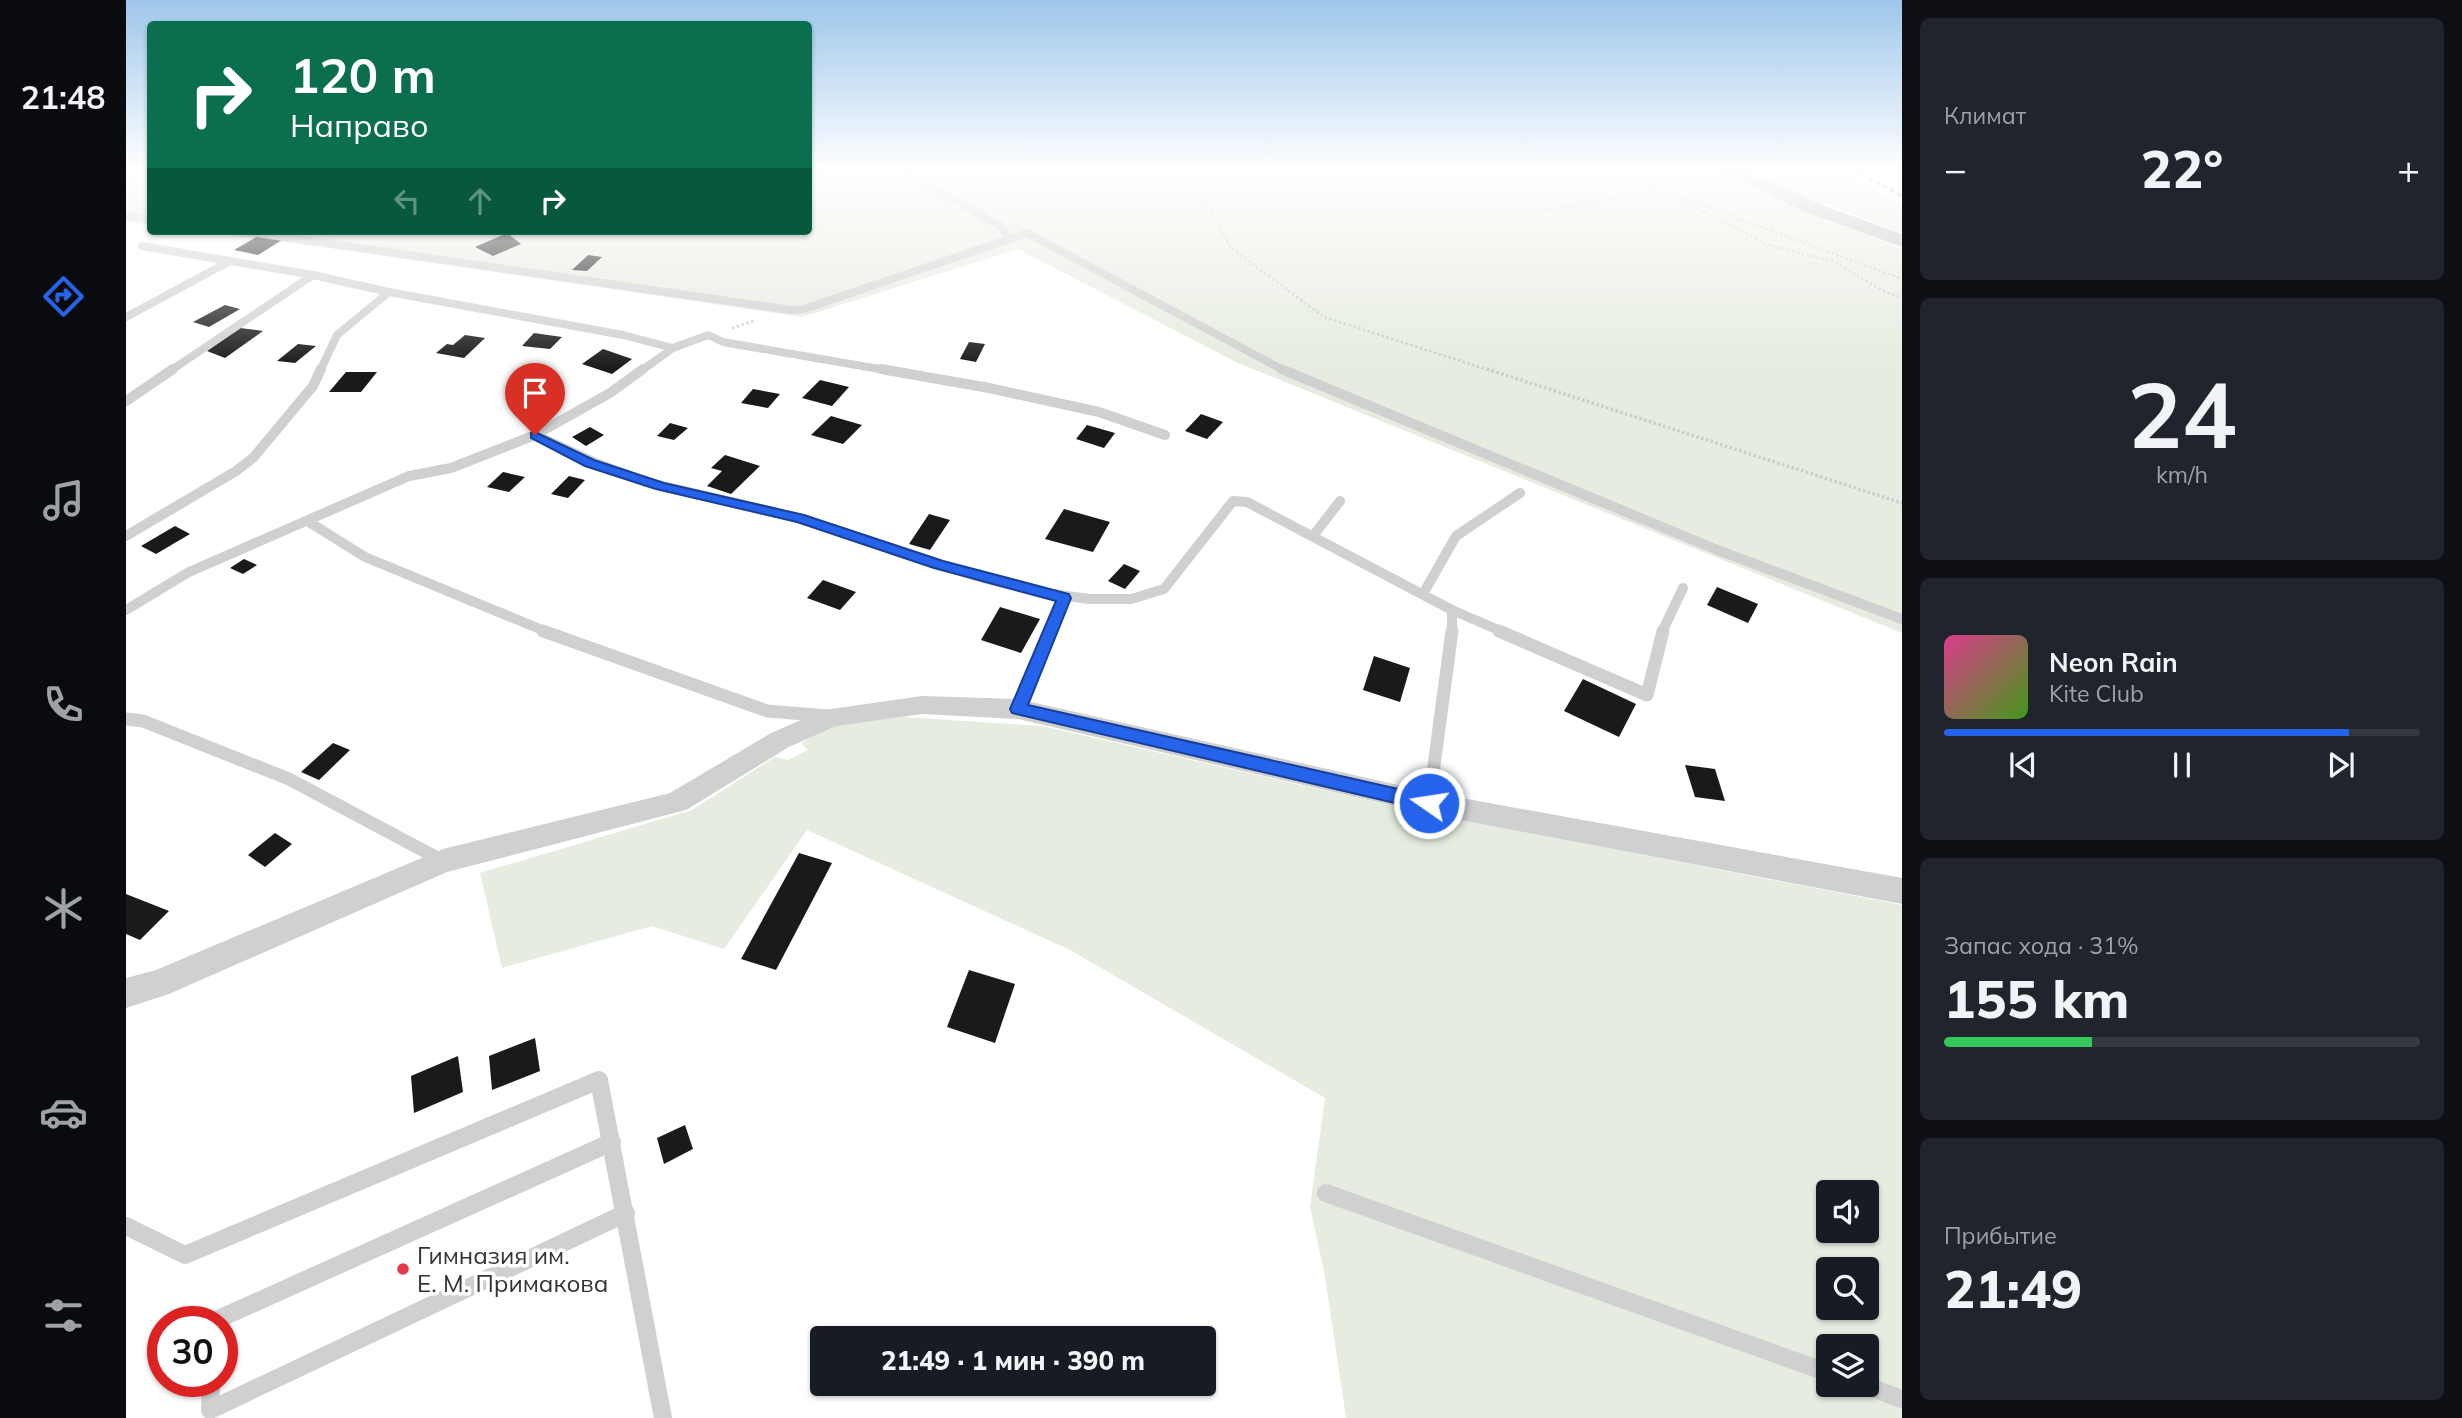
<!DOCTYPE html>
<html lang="ru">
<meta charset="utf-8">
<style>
body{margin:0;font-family:Mulish,sans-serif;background:#20242c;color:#f1f3f6;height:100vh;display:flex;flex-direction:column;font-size:26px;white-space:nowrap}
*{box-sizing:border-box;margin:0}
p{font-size:23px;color:#9ea1a6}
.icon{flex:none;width:38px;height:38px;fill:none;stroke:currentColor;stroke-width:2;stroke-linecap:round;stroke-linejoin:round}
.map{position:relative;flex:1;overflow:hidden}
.sheet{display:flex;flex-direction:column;gap:18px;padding:18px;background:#0d0f14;width:560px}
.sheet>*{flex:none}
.top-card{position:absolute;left:21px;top:21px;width:665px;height:214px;border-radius:7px;box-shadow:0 2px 5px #0004;background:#0b6e4f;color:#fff;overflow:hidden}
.fabs{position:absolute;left:1690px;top:1180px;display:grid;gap:14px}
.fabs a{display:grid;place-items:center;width:63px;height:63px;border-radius:7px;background:#171b24;box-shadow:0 2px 5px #0004;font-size:35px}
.speed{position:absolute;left:21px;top:1306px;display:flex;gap:14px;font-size:35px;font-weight:700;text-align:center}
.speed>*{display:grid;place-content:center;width:91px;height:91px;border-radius:50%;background:#171b24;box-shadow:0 2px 5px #0004;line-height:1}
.speed .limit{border:10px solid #d22;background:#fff;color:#111}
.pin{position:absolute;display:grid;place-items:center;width:60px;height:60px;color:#fff;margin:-72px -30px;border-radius:50% 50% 50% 0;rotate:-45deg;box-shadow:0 0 7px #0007}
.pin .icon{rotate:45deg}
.me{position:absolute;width:77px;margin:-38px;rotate:283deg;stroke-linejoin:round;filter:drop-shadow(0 0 5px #0008)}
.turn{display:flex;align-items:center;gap:24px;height:147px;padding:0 28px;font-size:32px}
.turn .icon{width:91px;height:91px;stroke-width:2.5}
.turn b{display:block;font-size:49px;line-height:60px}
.lanes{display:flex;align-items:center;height:66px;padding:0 28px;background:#0003;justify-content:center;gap:35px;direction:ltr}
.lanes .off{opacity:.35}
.big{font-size:52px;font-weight:800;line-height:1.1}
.sheet .widget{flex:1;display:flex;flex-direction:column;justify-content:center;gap:10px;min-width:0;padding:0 24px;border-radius:10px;background:#20242c}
.sheet .dial{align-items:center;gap:0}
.dial b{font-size:91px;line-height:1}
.song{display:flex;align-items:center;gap:21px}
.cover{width:84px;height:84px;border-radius:10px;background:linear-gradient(135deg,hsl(330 70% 55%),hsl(100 70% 35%))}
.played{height:7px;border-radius:4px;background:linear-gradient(90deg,#2563eb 85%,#363941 85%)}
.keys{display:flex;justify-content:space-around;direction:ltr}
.heat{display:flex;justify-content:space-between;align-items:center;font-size:38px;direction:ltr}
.charge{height:10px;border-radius:5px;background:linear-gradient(90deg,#34c759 31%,#363941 0)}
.trip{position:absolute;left:684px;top:1326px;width:406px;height:70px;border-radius:7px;background:#171b24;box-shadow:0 2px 5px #0004;font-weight:800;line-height:70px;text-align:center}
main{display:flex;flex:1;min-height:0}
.dock{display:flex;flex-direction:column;width:126px;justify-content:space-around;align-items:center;background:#090b0e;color:#9ea1a6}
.dock .icon{width:49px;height:49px}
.dock .on{color:#2563eb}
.dock b{font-size:32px;color:#f1f3f6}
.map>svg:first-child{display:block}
.green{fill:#e6ecdf;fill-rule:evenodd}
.building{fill:#1a1a1a}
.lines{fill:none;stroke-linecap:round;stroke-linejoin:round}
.path-far1{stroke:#cdcdcd;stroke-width:2.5;stroke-dasharray:2.5 2.5;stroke-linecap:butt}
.path{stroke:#cdcdcd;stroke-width:3.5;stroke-dasharray:2.5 2.5;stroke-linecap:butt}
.lane-far3{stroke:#d0d0d0;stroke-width:8}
.lane-far2{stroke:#d0d0d0;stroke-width:10}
.lane-far1{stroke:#d0d0d0;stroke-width:13}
.lane{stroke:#d0d0d0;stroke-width:18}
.street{fill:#d0d0d0;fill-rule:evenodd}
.secondary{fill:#bdbdbd;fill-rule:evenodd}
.rail{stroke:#888;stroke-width:3.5;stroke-dasharray:4.5 3.5;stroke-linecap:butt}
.route{fill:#2563eb;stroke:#184099;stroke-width:2}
.poi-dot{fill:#e63946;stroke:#fff;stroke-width:2.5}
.labels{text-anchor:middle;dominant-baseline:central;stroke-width:7;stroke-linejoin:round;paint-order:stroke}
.near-poi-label{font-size:24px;fill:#333;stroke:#fff;text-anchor:start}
</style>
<main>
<nav class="dock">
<b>21:48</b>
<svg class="icon on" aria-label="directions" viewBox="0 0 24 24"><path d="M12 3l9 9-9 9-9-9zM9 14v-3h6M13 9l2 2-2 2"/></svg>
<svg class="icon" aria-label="music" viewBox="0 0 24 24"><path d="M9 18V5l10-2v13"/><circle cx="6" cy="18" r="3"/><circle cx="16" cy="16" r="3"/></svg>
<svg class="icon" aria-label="phone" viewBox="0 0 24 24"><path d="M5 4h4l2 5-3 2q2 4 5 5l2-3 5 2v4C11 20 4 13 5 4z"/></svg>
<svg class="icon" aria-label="climate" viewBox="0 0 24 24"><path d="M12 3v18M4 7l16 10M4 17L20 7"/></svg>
<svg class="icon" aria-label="car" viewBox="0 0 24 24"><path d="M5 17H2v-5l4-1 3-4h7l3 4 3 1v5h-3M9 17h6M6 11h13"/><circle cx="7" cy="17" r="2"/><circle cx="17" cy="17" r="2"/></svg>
<svg class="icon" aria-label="filters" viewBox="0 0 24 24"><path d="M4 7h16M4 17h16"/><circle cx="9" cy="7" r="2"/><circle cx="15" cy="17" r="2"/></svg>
</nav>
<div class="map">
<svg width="1776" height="1418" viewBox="0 0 1776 1418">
<rect width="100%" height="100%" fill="#fff"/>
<g class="green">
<path d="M0 170H24V225L0 222Z"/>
<path d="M683 170H1594L1698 219 1776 248V633L1110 362 892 249 676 317 204 248 69 231H682Z"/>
<path d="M1621 170H1714L1776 205V233L1681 197Z"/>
<path d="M777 717 916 726 1280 809 1776 905V1418H1220L1199 1276 1184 1207 1199 1098 944 950 681 830 598 949 526 926 376 968 354 873 566 810 649 757 662 760 682 750 675 743 710 723ZM1703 1192H1741V1230H1703ZM1703 1269H1741V1307H1703ZM1703 1346H1741V1384H1703Z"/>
</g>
<g class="building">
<path d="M381 233 395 244 367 256 349 247Z"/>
<path d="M132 236 156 240 132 255 108 250Z"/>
<path d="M462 255 476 257 461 271 446 270Z"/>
<path d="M99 305 114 309 83 327 67 322Z"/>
<path d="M114 328 137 331 99 358 81 351Z"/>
<path d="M408 333 436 337 424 349 396 346Z"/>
<path d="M339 335 359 338 338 358 310 353 321 344 327 345Z"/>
<path d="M843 342 859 344 850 362 834 359Z"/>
<path d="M172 344 190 346 169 363 151 361Z"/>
<path d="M477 349 506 359 486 374 456 364Z"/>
<path d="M220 372H251L235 392H203Z"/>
<path d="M694 380 723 387 706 406 676 398Z"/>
<path d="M627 389 654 394 642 408 615 403Z"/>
<path d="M1075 414 1097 422 1081 439 1059 431Z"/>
<path d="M705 416 736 425 717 444 685 435Z"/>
<path d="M544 423 562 428 548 440 531 436Z"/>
<path d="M961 425 989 433 978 448 950 439Z"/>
<path d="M464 427 478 435 460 446 446 437Z"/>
<path d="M599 455 634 466 605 494 581 486 596 471 585 468Z"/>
<path d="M377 472 399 477 383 492 361 487Z"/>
<path d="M443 476 459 480 442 498 425 494Z"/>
<path d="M938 509 984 522 967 552 919 539Z"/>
<path d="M803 514 824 520 804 550 783 544Z"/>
<path d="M49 526 64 534 30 554 15 546Z"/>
<path d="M118 559 131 565 117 574 104 568Z"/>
<path d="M998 564 1014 571 999 589 982 581Z"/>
<path d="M697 580 730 592 714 610 681 598Z"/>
<path d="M1591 587 1632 604 1622 623 1581 605Z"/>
<path d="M874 607 914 619 895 653 855 640Z"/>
<path d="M1248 656 1284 668 1274 702 1237 690Z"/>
<path d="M1457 679 1510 704 1493 737 1438 711Z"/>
<path d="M207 743 224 750 193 780 175 772Z"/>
<path d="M1559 765 1589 769 1599 801 1569 797Z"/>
<path d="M149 833 166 844 139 867 122 855Z"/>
<path d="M673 853 706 863 650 970 615 959Z"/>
<path d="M0 894 43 911 14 940 0 934Z"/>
<path d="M843 970 889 984 869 1043 821 1027Z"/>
<path d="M409 1038 414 1071 366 1090 363 1056Z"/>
<path d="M332 1056 337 1092 288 1113 285 1076Z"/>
<path d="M559 1125 567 1149 538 1164 531 1138Z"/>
</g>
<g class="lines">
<g class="path-far1">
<path d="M1063 170 1105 248 1198 317 1366 371"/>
<path d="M1473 170 1566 206 1642 245 1709 262 1755 290 1776 298"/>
<path d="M1503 170 1513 180 1527 187 1776 279"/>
<path d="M1744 170 1776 186"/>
<path d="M1418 210 1529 193"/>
<path d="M606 328 628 321"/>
</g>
<path class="path" d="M1361 369 1776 503"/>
<g class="lane-far3">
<path d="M775 170 873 225 884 239"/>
<path d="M0 216 24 219"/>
<path d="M116 231 665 310 678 309 901 233 1159 371"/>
<path d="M16 246 187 275 263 292 497 335 547 348"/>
<path d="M0 317 104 261"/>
<path d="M44 371 187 275"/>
<path d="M194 371 211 335 263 292"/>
<path d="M515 371 547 348 582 335 597 342 765 371"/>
</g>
<g class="lane-far2">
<path d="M755 369 863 388 973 412 1039 435"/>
<path d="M1155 369 1594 551 1776 619"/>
<path d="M0 401 47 369"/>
<path d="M409 435 472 464 520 482 676 519 860 579 913 592 963 599H1005L1038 589 1107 501 1121 502 1326 610 1377 632"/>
<path d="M183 522 239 557 421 632"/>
<path d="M0 536 110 471 127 458 187 386 195 369"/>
<path d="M1187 536 1214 501"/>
<path d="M1297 594 1330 536 1394 493"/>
<path d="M0 610 63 572 283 476 325 468 409 435 484 393 517 369"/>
<path d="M924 632 938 598"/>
<path d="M1326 632V610"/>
<path d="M1536 632 1557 588"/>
</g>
<g class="lane-far1">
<path d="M417 631 641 711 703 716"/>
<path d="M1373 631 1521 695 1537 631"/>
<path d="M892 709 925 631"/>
<path d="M0 719 17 721 163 779 317 861"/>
<path d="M1303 803 1326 631"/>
</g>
<g class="lane">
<path d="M1200 1193 1703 1373"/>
<path d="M0 1226 59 1255 473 1080 537 1418"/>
<path d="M88 1321 486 1142"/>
<path d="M85 1381 84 1410 500 1213"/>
<path d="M1735 1384 1776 1399"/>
</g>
<path class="street" d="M796 696 892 699 1303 792 1776 878V904L1303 814 892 719 796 714 710 726 663 747 560 810 321 872 43 994 0 1008V978L30 970 317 849 544 793 645 733 698 710Z"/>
<path class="secondary" d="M1595 170H1620L1699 206 1776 234V247L1685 214 1597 174Z"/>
<path class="rail" d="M1729 170 1776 196"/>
</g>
<linearGradient id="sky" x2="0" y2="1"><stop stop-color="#9ec6ea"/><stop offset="0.46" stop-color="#fff"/><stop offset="1" stop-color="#fff" stop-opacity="0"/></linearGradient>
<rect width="1776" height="369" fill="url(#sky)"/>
<path class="route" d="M409 432 468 460 538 483 678 515 817 561 943 594 945 598 902 705 1303 796 1309 798 1311 803 1309 809 1303 811 886 713 884 709 930 601 808 568 671 522 530 489 459 466 405 438V433Z"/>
<circle class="poi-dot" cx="277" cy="1269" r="7"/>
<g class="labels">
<g class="near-poi-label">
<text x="291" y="1255">Гимназия им.<tspan x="291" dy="28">Е. М. Примакова</tspan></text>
</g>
</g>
</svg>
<div class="fabs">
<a><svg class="icon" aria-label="sound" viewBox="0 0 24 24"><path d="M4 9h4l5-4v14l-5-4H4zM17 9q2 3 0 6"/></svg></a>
<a><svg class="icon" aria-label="search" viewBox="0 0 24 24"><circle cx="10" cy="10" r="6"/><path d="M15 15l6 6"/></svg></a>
<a><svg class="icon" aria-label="layers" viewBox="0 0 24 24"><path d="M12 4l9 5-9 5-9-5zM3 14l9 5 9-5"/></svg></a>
</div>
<div class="speed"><div class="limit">30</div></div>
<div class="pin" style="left:409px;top:435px;background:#d93025"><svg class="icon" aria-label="arrive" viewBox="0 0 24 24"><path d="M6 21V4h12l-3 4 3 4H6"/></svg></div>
<svg class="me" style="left:1303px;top:803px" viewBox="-20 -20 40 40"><circle r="17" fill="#2563eb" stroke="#fff" stroke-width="3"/><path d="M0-11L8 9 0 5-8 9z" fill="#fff"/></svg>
<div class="trip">21:49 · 1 мин · 390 m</div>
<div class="top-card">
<div class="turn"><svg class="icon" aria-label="right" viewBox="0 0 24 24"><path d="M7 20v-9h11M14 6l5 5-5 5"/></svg><div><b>120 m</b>Направо</div></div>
<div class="lanes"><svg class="icon off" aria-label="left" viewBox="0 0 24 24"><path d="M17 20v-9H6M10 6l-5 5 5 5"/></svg><svg class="icon off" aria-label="ahead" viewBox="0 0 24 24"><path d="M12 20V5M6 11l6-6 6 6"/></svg><svg class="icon" aria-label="right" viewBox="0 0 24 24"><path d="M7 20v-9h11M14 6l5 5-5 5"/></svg></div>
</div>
</div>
<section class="sheet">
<div class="widget"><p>Климат</p>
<div class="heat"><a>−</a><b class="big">22°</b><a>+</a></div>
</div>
<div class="widget dial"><b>24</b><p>km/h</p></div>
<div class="widget">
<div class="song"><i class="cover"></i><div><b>Neon Rain</b><p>Kite Club</p></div></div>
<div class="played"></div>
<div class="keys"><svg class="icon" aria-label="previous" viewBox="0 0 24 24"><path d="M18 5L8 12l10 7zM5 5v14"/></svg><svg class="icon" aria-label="pause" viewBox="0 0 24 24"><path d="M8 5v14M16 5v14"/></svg><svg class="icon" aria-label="next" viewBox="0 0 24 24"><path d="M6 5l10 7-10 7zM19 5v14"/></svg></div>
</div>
<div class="widget"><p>Запас хода · 31%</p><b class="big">155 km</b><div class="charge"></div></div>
<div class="widget"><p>Прибытие</p><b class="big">21:49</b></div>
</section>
</main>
